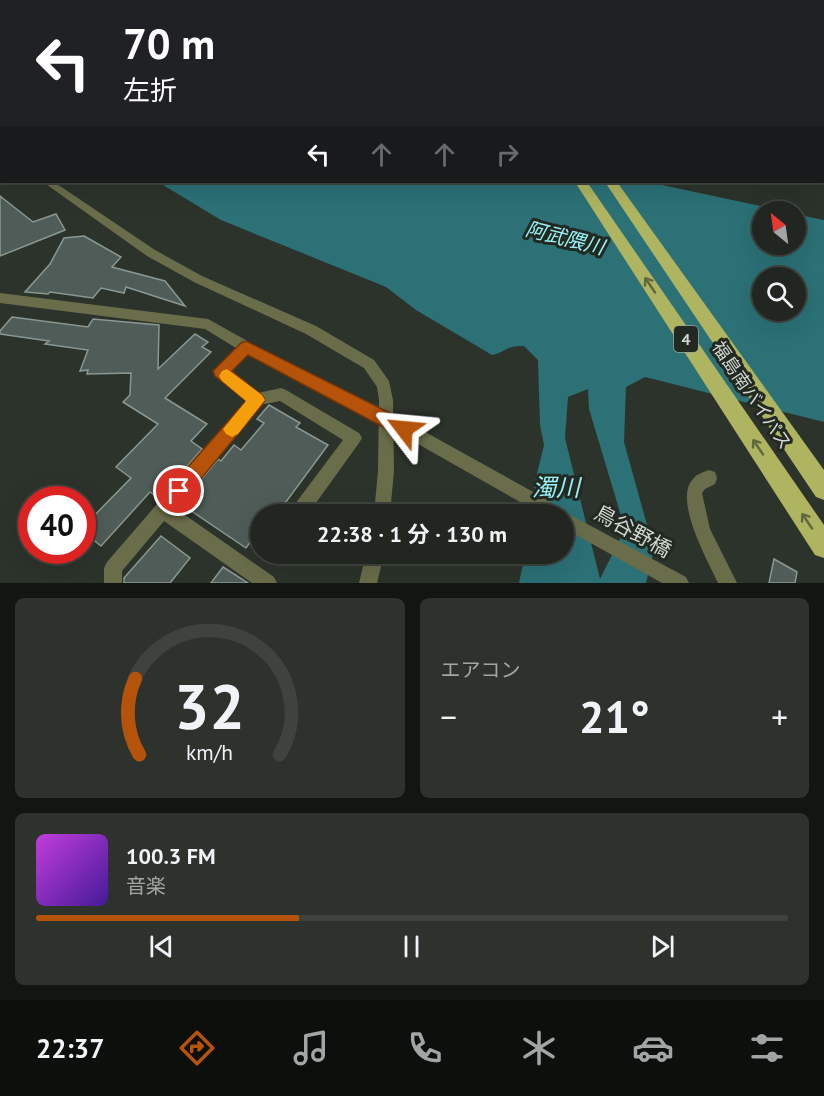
<!DOCTYPE html>
<html lang="ja">
<meta charset="utf-8">
<style>
body{margin:0;font-family:"PT Sans","Noto Sans JP",sans-serif;background:#2d322d;color:#f1f3f6;height:100vh;display:flex;flex-direction:column;font-size:22px;white-space:nowrap}
*{box-sizing:border-box;margin:0}
p{font-size:20px;color:#a2a5a5}
.icon{flex:none;width:33px;height:33px;fill:none;stroke:currentColor;stroke-width:2;stroke-linecap:round;stroke-linejoin:round}
.map{position:relative;height:583px;overflow:hidden}
.side{display:flex;flex-direction:column;gap:15px;padding:15px;background:#121512;flex:1}
.side>*{flex:none}
.hud{position:absolute;left:0px;top:0px;width:825px;height:183px;box-shadow:0 6px 24px #0002,0 0 0 2px #3e433e;background:#202124;color:#fff;overflow:hidden}
.needle{width:39px;rotate:331deg}
.tools{position:absolute;left:752px;top:201px;display:grid;gap:12px}
.tools a{display:grid;place-items:center;width:54px;height:54px;border-radius:50%;background:#212620;box-shadow:0 6px 24px #0002,0 0 0 2px #3e433e;font-size:30px}
.speed{position:absolute;left:18px;top:486px;display:flex;gap:12px;font-size:30px;font-weight:700;text-align:center}
.speed>*{display:grid;place-content:center;width:78px;height:78px;border-radius:50%;background:#212620;box-shadow:0 6px 24px #0002,0 0 0 2px #3e433e;line-height:1}
.speed .limit{border:9px solid #d22;background:#fff;color:#111}
.pin{position:absolute;display:grid;place-items:center;width:51px;height:51px;color:#fff;margin:-26px;border:3px solid #fff;border-radius:50%;box-shadow:0 2px 6px #0007}
.me{position:absolute;width:66px;margin:-33px;rotate:299deg;stroke-linejoin:round;filter:drop-shadow(0 0 4px #0008)}
.turn{display:flex;align-items:center;gap:21px;height:126px;padding:0 24px;font-size:27px}
.turn .icon{width:78px;height:78px;stroke-width:2.5}
.turn b{display:block;font-size:42px;line-height:51px}
.lanes{display:flex;align-items:center;height:57px;padding:0 24px;background:#0003;justify-content:center;gap:30px;direction:ltr}
.lanes .off{opacity:.35}
.big{font-size:45px;font-weight:700;line-height:1.1}
.side .widget{flex:1;display:flex;flex-direction:column;justify-content:center;gap:9px;min-width:0;padding:0 21px;border-radius:9px;background:#2d322d}
.side .dial{align-items:center;gap:0}
.dial svg{height:156px;overflow:visible;fill:none;stroke:#3e433e;stroke-width:7;stroke-linecap:round;text-anchor:middle}
.dial text{fill:#f1f3f6;stroke:none}
.song{display:flex;align-items:center;gap:18px}
.cover{width:72px;height:72px;border-radius:9px;background:linear-gradient(135deg,hsl(290 70% 55%),hsl(260 70% 35%))}
.played{height:6px;border-radius:3px;background:linear-gradient(90deg,#b45309 35%,#3e433e 35%)}
.keys{display:flex;justify-content:space-around;direction:ltr}
.heat{display:flex;justify-content:space-between;align-items:center;font-size:33px;direction:ltr}
.side .tiles{flex:1;display:grid;gap:15px;grid-template-columns:1fr 1fr}
.widget:last-child{grid-column:span 2}
.trip{position:absolute;left:250px;top:504px;width:324px;height:60px;border-radius:30px;background:#212620;box-shadow:0 6px 24px #0002,0 0 0 2px #3e433e;font-weight:700;line-height:60px;text-align:center}
.tabs{display:flex;height:96px;justify-content:space-around;align-items:center;background:#0d0f0d;color:#a2a5a5}
.tabs .icon{width:42px;height:42px}
.tabs .active{color:#b45309}
.tabs b{font-size:27px;color:#f1f3f6}
.map>svg:first-child{display:block}
.water{fill:#2b7176;fill-rule:evenodd}
.lines{fill:none;stroke-linecap:round;stroke-linejoin:round}
.river{fill:#2b7176;fill-rule:evenodd}
.building{fill:#4f5c57;stroke:#8a9893;stroke-width:1.5}
.path{stroke:#5e655d;stroke-width:1.5;stroke-dasharray:1 2;stroke-linecap:butt}
.minor{fill:#6a6d4a;fill-rule:evenodd}
.tertiary{fill:#6a6d4a;fill-rule:evenodd}
.secondary{fill:#8a8e55;fill-rule:evenodd}
.trunk{fill:#aeb460;fill-rule:evenodd}
.oneway{stroke:#61683d}
.route{fill:#b45309;stroke:#753606;stroke-width:1.5}
.slow{fill:#f59e0b}
.labels{text-anchor:middle;dominant-baseline:central;stroke-width:6;stroke-linejoin:round;paint-order:stroke}
.shield{fill:#222921;stroke:#9ca29c;stroke-width:1.5}
.shield-label{font-size:16px;font-weight:bold;fill:#d1d6d0}
.street-label{font-size:18px;fill:#d1d6d0;stroke:#222921}
.water-label{font-size:20px;font-style:italic;fill:#98f2f9;stroke:#222921}
.near-street-label{font-size:21px;fill:#d1d6d0;stroke:#222921}
.near-water-label{font-size:24px;font-style:italic;fill:#98f2f9;stroke:#222921}
</style>
<div class="map">
<svg width="824" height="583" viewBox="0 0 824 583">
<rect width="100%" height="100%" fill="#2c332b"/>
<path class="water" d="M158 182H648L784 211 762 212V244H795V214L824 220V422L645 377 626 387 624 442 654 550 646 583H562L554 554H564V514H542L534 486 544 445 540 425 538 360 524 346C506 345 507 352 492 355L416 310 386 287 221 220ZM762 278H795V310H762ZM588 389 589 409 625 529 600 579 565 438 568 397Z"/>
<g class="lines">
<g class="river">
<path d="M2 91V103L0 104V92Z"/>
<path d="M564 542 569 554 565 583H519L525 554H564Z"/>
</g>
</g>
<g class="building">
<path d="M0 196 33 222 56 214 65 230 0 256Z"/>
<path d="M84 236 121 257 112 267 165 281 185 306 126 287 124 293 101 288 93 298 50 292 48 294 25 292 50 264 64 238Z"/>
<path d="M12 317 88 327 93 319 159 325 158 369 195 334 208 342 202 347 211 352 165 398 207 424 191 441 202 449 159 499 150 492 101 546 82 531V528L131 478 116 467 158 424 123 402 130 395 131 373 87 374 88 370 80 371 88 350 45 344 49 341 0 334V331Z"/>
<path d="M269 405 300 423 296 427 328 445 277 514H261V527L246 548 181 504 218 459 221 461 234 445 241 450 264 423 257 419Z"/>
<path d="M161 536 190 558 170 583H124V578Z"/>
<path d="M774 559 797 572 795 583H769Z"/>
<path d="M223 567 248 583H211Z"/>
</g>
<g class="lines">
<path class="path" d="M250 0 252 2"/>
<g class="minor">
<path d="M0 148 2 149V155L0 154Z"/>
<path d="M43 182H54L155 250 202 276 316 326 374 360 389 381 393 400 394 471 390 514H374L378 471 379 400 377 387 364 368 306 334 194 282 147 256Z"/>
<path d="M0 293 208 319 251 343 253 347 251 351 230 371 258 393 281 388 286 390 359 433 362 438 359 443 308 514H290L292 508 343 440 280 401 260 405 175 508 274 577 277 583H252L164 521 122 571V583H104V568L107 562 246 401 216 375 214 371 236 348 205 329 0 303Z"/>
<path d="M709 470 715 472 717 478 715 484 705 489 702 493 710 529 737 583H718C708 561 673 500 693 479 696 474 704 472 709 470Z"/>
<path d="M366 554H384L377 583H359Z"/>
</g>
<path class="tertiary" d="M246 342 391 413 562 508 563 511 686 577 689 583H662L564 528V514H541L381 423 241 351 239 347 241 343Z"/>
<path class="secondary" d="M297 0H304L306 2H298Z"/>
<g class="trunk">
<rect x="490" y="0" width="8" height="2"/>
<rect x="505" y="0" width="8" height="2"/>
<path d="M575 182H587L824 525V558L815 555Z"/>
<path d="M605 182H617L824 470V500L816 497Z"/>
</g>
</g>
<defs><path id="oneway-shaft" d="M-6 0H5M1.5-3L5.5 0L1.5 3" fill="none" stroke-width="1.6" stroke-linecap="round" stroke-linejoin="round" transform="scale(1.5)"/></defs>
<g class="oneway">
<use href="#oneway-shaft" transform="translate(650 285) rotate(-124)"/>
<use href="#oneway-shaft" transform="translate(758 447) rotate(-124)"/>
<use href="#oneway-shaft" transform="translate(807 521) rotate(-124)"/>
</g>
<path class="route" d="M246 341 410 423 413 429 410 435 404 437 398 435 248 355 232 371 262 395 265 400 262 405 185 498 179 501 172 498 170 491 172 485 246 401 215 376 213 371 241 343Z"/>
<path class="slow" d="M227 369 262 395 265 400 238 434 232 437 226 434 223 429 246 401 222 381 219 376 222 371Z"/>
<g class="labels">
<rect class="shield" x="674" y="326" width="24" height="26" rx="4.5"/>
<g class="shield-label">
<text x="686" y="339">4</text>
</g>
<g class="street-label">
<text transform="translate(752 395) rotate(56)">福島南バイパス</text>
</g>
<g class="water-label">
<text transform="translate(565 238) rotate(14)">阿武隈川</text>
</g>
<g class="near-street-label">
<text transform="translate(633 531) rotate(29)">鳥谷野橋</text>
</g>
<g class="near-water-label">
<text x="556" y="487">濁川</text>
</g>
</g>
</svg>
<div class="tools">
<a><svg class="needle" viewBox="-14 -14 28 28"><path d="M0-13l5 13h-10z" fill="#e53935"/><path d="M0 13l5-13h-10z" fill="#a2a5a5"/></svg></a>
<a><svg class="icon" aria-label="search" viewBox="0 0 24 24"><circle cx="10" cy="10" r="6"/><path d="M15 15l6 6"/></svg></a>
</div>
<div class="speed"><div class="limit">40</div></div>
<div class="pin" style="left:179px;top:491px;background:#d93025"><svg class="icon" aria-label="arrive" viewBox="0 0 24 24"><path d="M6 21V4h12l-3 4 3 4H6"/></svg></div>
<svg class="me" style="left:404px;top:429px" viewBox="-20 -20 40 40"><path d="M0-17L14 15 0 8-14 15z" fill="#b45309" stroke="#fff" stroke-width="4"/></svg>
<div class="trip">22:38 · 1 分 · 130 m</div>
<div class="hud">
<div class="turn"><svg class="icon" aria-label="left" viewBox="0 0 24 24"><path d="M17 20v-9H6M10 6l-5 5 5 5"/></svg><div><b>70 m</b>左折</div></div>
<div class="lanes"><svg class="icon" aria-label="left" viewBox="0 0 24 24"><path d="M17 20v-9H6M10 6l-5 5 5 5"/></svg><svg class="icon off" aria-label="ahead" viewBox="0 0 24 24"><path d="M12 20V5M6 11l6-6 6 6"/></svg><svg class="icon off" aria-label="ahead" viewBox="0 0 24 24"><path d="M12 20V5M6 11l6-6 6 6"/></svg><svg class="icon off" aria-label="right" viewBox="0 0 24 24"><path d="M7 20v-9h11M14 6l5 5-5 5"/></svg></div>
</div>
</div>
<section class="side">
<div class="tiles">
<div class="widget dial"><svg viewBox="0 0 100 80">
<path d="M14 69A42 42 0 1 1 86 69"/>
<path d="M14 69A42 42 0 0 1 12 30" stroke="#b45309"/>
<text x="50" y="56" font-size="32" font-weight="700">32</text>
<text x="50" y="72" font-size="11">km/h</text>
</svg></div>
<div class="widget"><p>エアコン</p>
<div class="heat"><a>−</a><b class="big">21°</b><a>+</a></div>
</div>
<div class="widget">
<div class="song"><i class="cover"></i><div><b>100.3 FM</b><p>音楽</p></div></div>
<div class="played"></div>
<div class="keys"><svg class="icon" aria-label="previous" viewBox="0 0 24 24"><path d="M18 5L8 12l10 7zM5 5v14"/></svg><svg class="icon" aria-label="pause" viewBox="0 0 24 24"><path d="M8 5v14M16 5v14"/></svg><svg class="icon" aria-label="next" viewBox="0 0 24 24"><path d="M6 5l10 7-10 7zM19 5v14"/></svg></div>
</div>
</div>
</section>
<nav class="tabs">
<b>22:37</b>
<svg class="icon active" aria-label="directions" viewBox="0 0 24 24"><path d="M12 3l9 9-9 9-9-9zM9 14v-3h6M13 9l2 2-2 2"/></svg>
<svg class="icon" aria-label="music" viewBox="0 0 24 24"><path d="M9 18V5l10-2v13"/><circle cx="6" cy="18" r="3"/><circle cx="16" cy="16" r="3"/></svg>
<svg class="icon" aria-label="phone" viewBox="0 0 24 24"><path d="M5 4h4l2 5-3 2q2 4 5 5l2-3 5 2v4C11 20 4 13 5 4z"/></svg>
<svg class="icon" aria-label="climate" viewBox="0 0 24 24"><path d="M12 3v18M4 7l16 10M4 17L20 7"/></svg>
<svg class="icon" aria-label="car" viewBox="0 0 24 24"><path d="M5 17H2v-5l4-1 3-4h7l3 4 3 1v5h-3M9 17h6M6 11h13"/><circle cx="7" cy="17" r="2"/><circle cx="17" cy="17" r="2"/></svg>
<svg class="icon" aria-label="filters" viewBox="0 0 24 24"><path d="M4 7h16M4 17h16"/><circle cx="9" cy="7" r="2"/><circle cx="15" cy="17" r="2"/></svg>
</nav>
